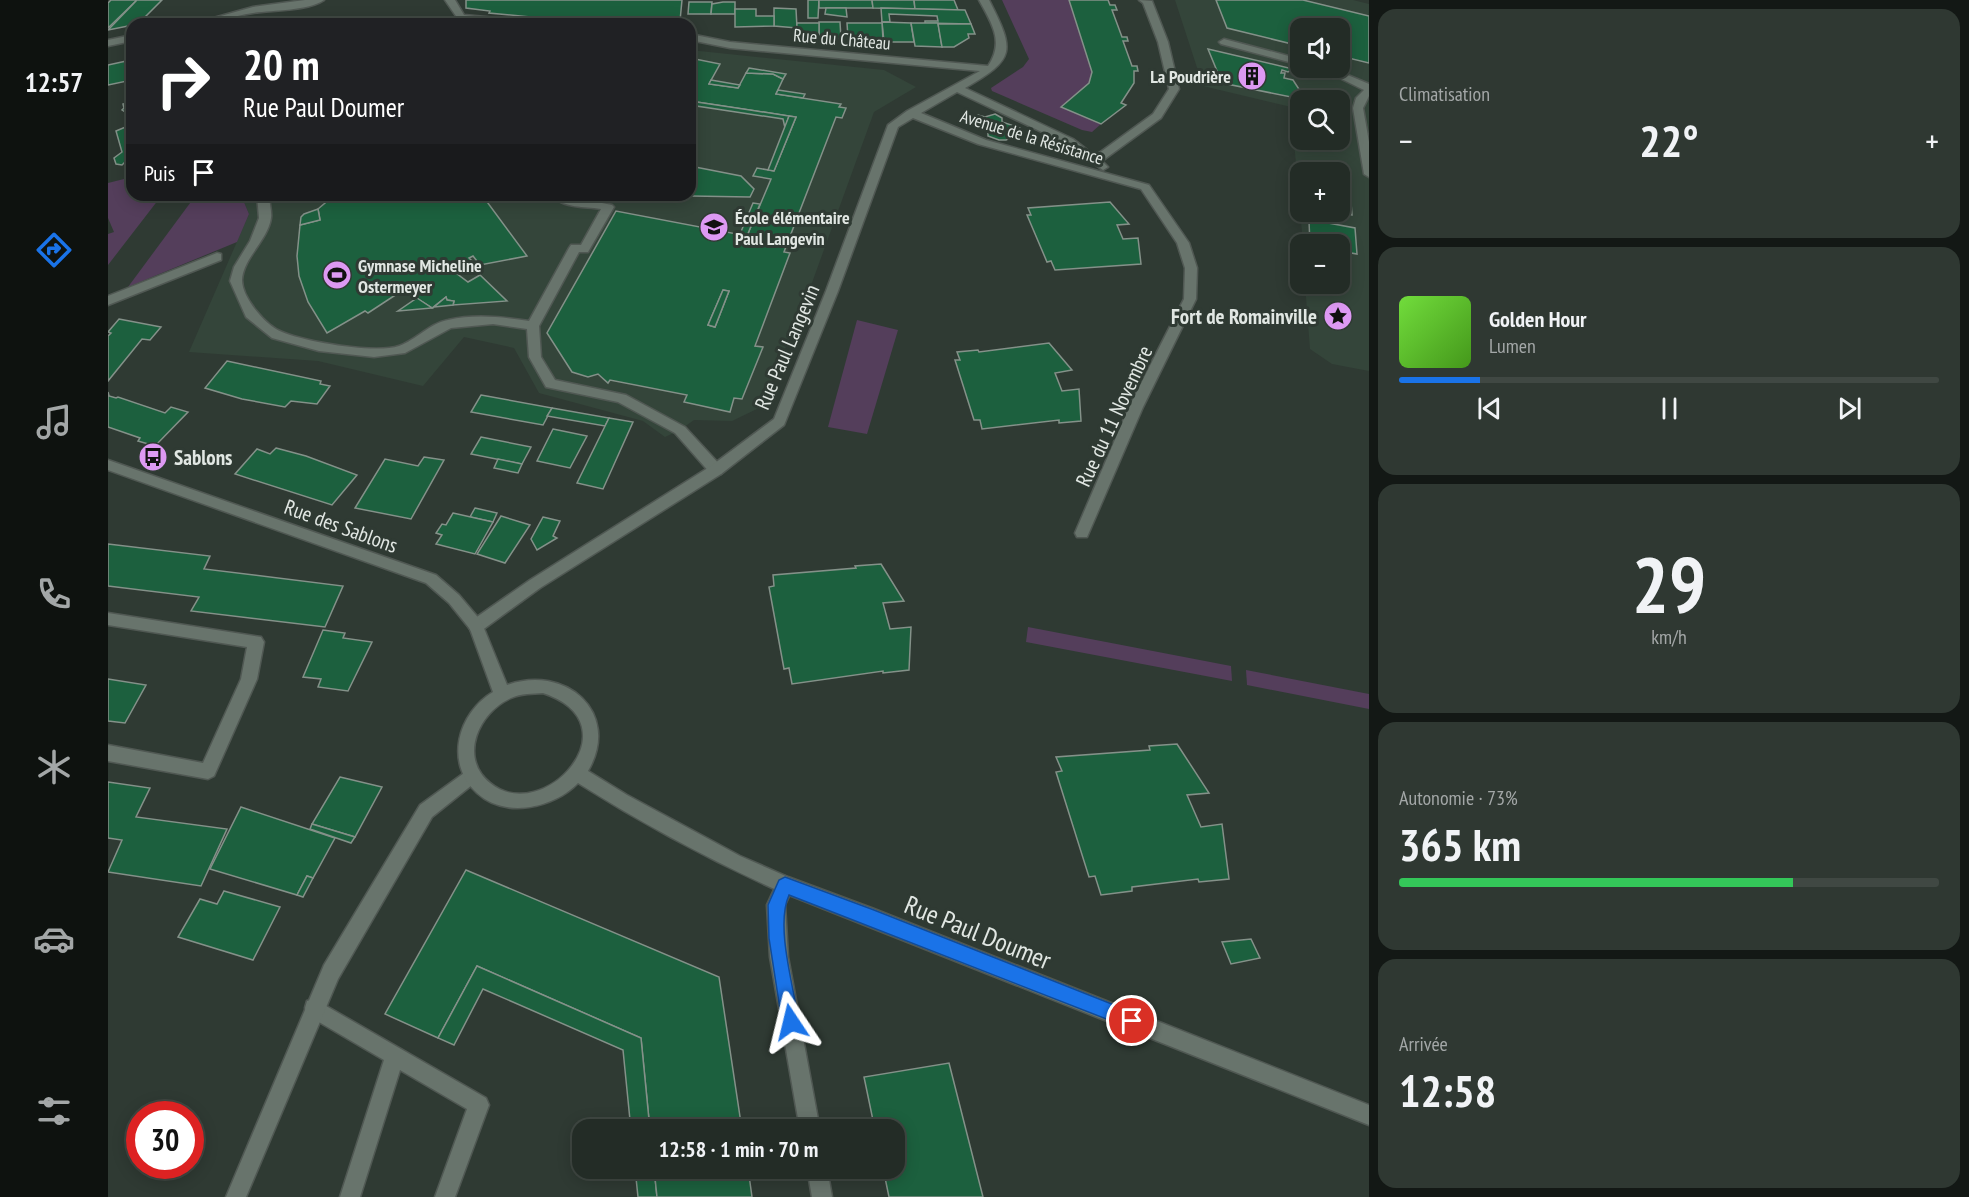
<!DOCTYPE html>
<html lang="fr">
<meta charset="utf-8">
<style>
body{margin:0;font-family:"PT Sans Narrow",sans-serif;background:#2f3832;color:#f1f3f6;height:100vh;display:flex;flex-direction:column;font-size:22px;white-space:nowrap}
*{box-sizing:border-box;margin:0}
p{font-size:20px;color:#a3a7a7}
.icon{flex:none;width:33px;height:33px;fill:none;stroke:currentColor;stroke-width:2;stroke-linecap:round;stroke-linejoin:round}
.map{position:relative;flex:1;overflow:hidden}
.panel{display:flex;flex-direction:column;gap:9px;padding:9px;background:#131815;width:600px}
.panel>*{flex:none}
.guide{position:absolute;left:18px;top:18px;width:570px;height:183px;border-radius:18px;box-shadow:0 3px 15px #0003,0 0 0 2px #404843;background:#202124;color:#fff;overflow:hidden}
.tools{position:absolute;left:1182px;top:18px;display:grid;gap:12px}
.tools a{display:grid;place-items:center;width:60px;height:60px;border-radius:12px;background:#232c26;box-shadow:0 3px 15px #0003,0 0 0 2px #404843;font-size:30px}
.speed{position:absolute;left:18px;top:1101px;display:flex;gap:12px;font-size:30px;font-weight:700;text-align:center}
.speed>*{display:grid;place-content:center;width:78px;height:78px;border-radius:50%;background:#232c26;box-shadow:0 3px 15px #0003,0 0 0 2px #404843;line-height:1}
.speed .limit{border:9px solid #d22;background:#fff;color:#111}
.pin{position:absolute;display:grid;place-items:center;width:51px;height:51px;color:#fff;margin:-26px;border:3px solid #fff;border-radius:50%;box-shadow:0 2px 6px #0007}
.me{position:absolute;width:66px;margin:-33px;rotate:350deg;stroke-linejoin:round;filter:drop-shadow(0 0 4px #0008)}
.turn{display:flex;align-items:center;gap:21px;height:126px;padding:0 18px;font-size:27px}
.turn .icon{width:78px;height:78px;stroke-width:2.5}
.turn b{display:block;font-size:42px;line-height:51px}
.then{display:flex;align-items:center;height:57px;padding:0 18px;background:#0003;gap:12px;font-size:22px}
.big{font-size:45px;font-weight:600;line-height:1.1}
.panel .tile{flex:1;display:flex;flex-direction:column;justify-content:center;gap:9px;min-width:0;padding:0 21px;border-radius:18px;background:#2f3832}
.panel .dial{align-items:center;gap:0}
.dial b{font-size:78px;line-height:1}
.song{display:flex;align-items:center;gap:18px}
.cover{width:72px;height:72px;border-radius:9px;background:linear-gradient(135deg,hsl(100 70% 55%),hsl(100 70% 35%))}
.played{height:6px;border-radius:3px;background:linear-gradient(90deg,#1a73e8 15%,#404843 15%)}
.keys{display:flex;justify-content:space-around;direction:ltr}
.heat{display:flex;justify-content:space-between;align-items:center;font-size:33px;direction:ltr}
.charge{height:9px;border-radius:4px;background:linear-gradient(90deg,#34c759 73%,#404843 0)}
.trip{position:absolute;left:464px;top:1119px;width:333px;height:60px;border-radius:18px;background:#232c26;box-shadow:0 3px 15px #0003,0 0 0 2px #404843;font-weight:600;line-height:60px;text-align:center}
main{display:flex;flex:1;min-height:0}
.tab-bar{display:flex;flex-direction:column;width:108px;justify-content:space-around;align-items:center;background:#0e120f;color:#a3a7a7}
.tab-bar .icon{width:42px;height:42px}
.tab-bar .on{color:#1a73e8}
.tab-bar b{font-size:27px;color:#f1f3f6}
.map>svg:first-child{display:block}
.built{fill:#34453a;fill-rule:evenodd}
.green{fill:#543e5b}
.building{fill:#1c603e;stroke:#849189;stroke-width:1.5;fill-rule:evenodd}
.lines{fill:none;stroke-linecap:round;stroke-linejoin:round}
.lane-casing{stroke:#505853;stroke-width:3}
.street-casing{stroke:#505853;stroke-width:3}
.secondary-casing{stroke:#505853;stroke-width:3}
.lane{fill:#68746c;fill-rule:evenodd}
.street{fill:#68746c;fill-rule:evenodd}
.secondary{fill:#68746c;fill-rule:evenodd}
.route{fill:#1a73e8;stroke:#114b97;stroke-width:1.5}
.labels{text-anchor:middle;dominant-baseline:central;stroke-width:6;stroke-linejoin:round;paint-order:stroke}
.far-street-label{font-size:18px;fill:#e1e7e3;stroke:#2f3a33}
.far-poi-label{font-size:18px;font-weight:bold;fill:#e1e7e3;stroke:#2f3a33;text-anchor:start}
.poi-label{font-size:21px;font-weight:bold;fill:#e1e7e3;stroke:#2f3a33;text-anchor:end}
.street-label{font-size:21px;fill:#e1e7e3;stroke:#2f3a33}
.near-street-label{font-size:26px;fill:#e1e7e3;stroke:#2f3a33}
</style>
<main>
<nav class="tab-bar">
<b>12:57</b>
<svg class="icon on" aria-label="directions" viewBox="0 0 24 24"><path d="M12 3l9 9-9 9-9-9zM9 14v-3h6M13 9l2 2-2 2"/></svg>
<svg class="icon" aria-label="music" viewBox="0 0 24 24"><path d="M9 18V5l10-2v13"/><circle cx="6" cy="18" r="3"/><circle cx="16" cy="16" r="3"/></svg>
<svg class="icon" aria-label="phone" viewBox="0 0 24 24"><path d="M5 4h4l2 5-3 2q2 4 5 5l2-3 5 2v4C11 20 4 13 5 4z"/></svg>
<svg class="icon" aria-label="climate" viewBox="0 0 24 24"><path d="M12 3v18M4 7l16 10M4 17L20 7"/></svg>
<svg class="icon" aria-label="car" viewBox="0 0 24 24"><path d="M5 17H2v-5l4-1 3-4h7l3 4 3 1v5h-3M9 17h6M6 11h13"/><circle cx="7" cy="17" r="2"/><circle cx="17" cy="17" r="2"/></svg>
<svg class="icon" aria-label="filters" viewBox="0 0 24 24"><path d="M4 7h16M4 17h16"/><circle cx="9" cy="7" r="2"/><circle cx="15" cy="17" r="2"/></svg>
</nav>
<div class="map">
<svg width="1261" height="1197" viewBox="0 0 1261 1197">
<rect width="100%" height="100%" fill="#2f3a33"/>
<g class="built">
<path d="M1067 0H1245L1261 4V371L1224 364 1202 349 1197 284H1232V244H1195L1183 107 1095 86ZM1192 28H1232V68H1192ZM1192 100H1232V140H1192ZM1192 172H1232V212H1192Z"/>
<path d="M582 50 776 70 808 87 766 112 701 291 653 407 624 421 586 420 572 430 557 437 535 421 431 393 406 348 356 337 315 386 210 361 81 352 141 214 133 195H582Z"/>
</g>
<g class="green">
<path d="M894 0H961L984 72 981 83 953 107 993 124 984 132 974 130 884 91 883 88 915 67 921 59Z"/>
<path d="M24 177V195H54L0 265V234L6 232 0 218V183Z"/>
<path d="M88 195H133L141 214 129 242 20 287Z"/>
<path d="M749 320 790 330 759 434 720 427Z"/>
<path d="M920 627 1123 666 1124 681 918 642Z"/>
<path d="M1138 670 1261 694V709L1139 685Z"/>
</g>
<g class="building">
<path d="M3 0H29L0 28V3Z"/>
<path d="M29 0H54L30 24 0 30Z"/>
<path d="M358 0H574L572 21 552 19 549 24 474 20 473 22 381 13 382 11 358 8Z"/>
<path d="M700 0H711L710 18H700Z"/>
<path d="M711 0H764L765 8H711Z"/>
<path d="M764 0H806L807 9 765 8Z"/>
<path d="M806 0H846L850 10 807 9Z"/>
<path d="M961 0H1000L1002 5H1007L1009 10H1004L1014 37H1019L1020 41H1015L1024 66H1029L1030 71H1026V83L1013 103 1018 105 993 124 953 107 981 83 984 72Z"/>
<path d="M1108 0H1195L1261 16V63L1232 56V28H1192V46L1119 28Z"/>
<path d="M581 2H604L603 14H580Z"/>
<path d="M615 2H627V14H603L604 4Z"/>
<path d="M666 8 688 9 689 28 666 26Z"/>
<path d="M718 8H738L739 17 717 14Z"/>
<path d="M773 8 857 10 863 24 817 23V21H830L829 16 781 14 782 22H774Z"/>
<path d="M627 9H648V16H666V26L627 27Z"/>
<path d="M711 22H732L733 39H711Z"/>
<path d="M774 22 803 23 806 42H776Z"/>
<path d="M689 23H711V39L688 38Z"/>
<path d="M739 23H774L775 39 740 38Z"/>
<path d="M803 23H830L834 47 807 46Z"/>
<path d="M830 24H863L867 34H860L861 38 846 47H834Z"/>
<path d="M1100 49 1185 69 1180 72 1174 70 1173 73H1177L1176 78 1185 80 1198 100 1114 83Z"/>
<path d="M582 58 612 64 601 84 630 88 638 73 665 74 675 79 668 94 733 104 731 107 738 108 734 118 728 117 676 252 682 253 647 346 655 347 634 399 626 398 622 412 576 402 579 395 502 380 500 383 490 374 480 377 464 372 439 333 508 211 639 236 663 179 645 176 649 168 666 171 688 117 582 101ZM615 290 621 291 607 327 600 325Z"/>
<path d="M23 60 24 80 0 85V65Z"/>
<path d="M641 68 678 74 675 79 665 74 638 73Z"/>
<path d="M603 80 632 85 630 88 601 84Z"/>
<path d="M670 90 697 94 695 98 668 94Z"/>
<path d="M582 101 642 110 681 116 677 128 675 119 582 105Z"/>
<path d="M24 102V161L19 160 14 165 8 164 6 158 14 152 8 131 20 126 17 112 14 110 16 108 15 104Z"/>
<path d="M887 114 894 118V122L912 128 911 134 898 140H891L880 136V131L866 125V123L872 122 868 117 870 115 877 117Z"/>
<path d="M681 116 688 117 666 171 660 170Z"/>
<path d="M1213 165 1234 168 1236 182 1232 181V172H1214Z"/>
<path d="M582 166 633 176 646 189 642 197 524 195H582Z"/>
<path d="M1232 190 1242 191 1244 215 1218 212H1232Z"/>
<path d="M187 195H374L419 256 372 265 365 256 361 258 364 261 357 267H340L360 282 372 275 399 301 345 305 346 301 339 300 338 297 324 308 295 290 260 313 257 311 219 333 200 302 191 276 189 256 192 225 212 220 210 209 217 203 208 197 191 198Z"/>
<path d="M1002 202 1021 224 1009 225 1015 239 1030 238 1033 264 947 270 943 261 939 262 919 215H923L920 208Z"/>
<path d="M645 203 652 204 639 236 632 234Z"/>
<path d="M210 209 212 220 192 225 193 217 196 214Z"/>
<path d="M1204 220 1247 228 1249 254 1232 251V244H1202L1201 221Z"/>
<path d="M615 290 621 291 607 327 600 325Z"/>
<path d="M338 297 339 300 346 301 345 305 326 307Z"/>
<path d="M309 298 324 308 290 311Z"/>
<path d="M11 319 53 327 42 340 34 339 0 381V336L3 333 0 332Z"/>
<path d="M941 343 964 370 947 373 954 391 971 389 973 421 951 423V420L874 429 872 420H866L847 360H852L849 352 870 350 871 352Z"/>
<path d="M119 361 213 381 212 384 222 386 209 404 183 401 177 407 134 399 97 388Z"/>
<path d="M0 392 1 396 8 398 10 397 57 413 63 407 80 412 47 446 30 441 32 438 0 427Z"/>
<path d="M373 395 444 408 435 425 363 412Z"/>
<path d="M444 408 501 418 497 426 439 416Z"/>
<path d="M501 418 525 422 495 489 469 483Z"/>
<path d="M445 429 479 436 462 468 429 461Z"/>
<path d="M373 437 423 447 414 464 363 454Z"/>
<path d="M168 448 198 456 249 475 224 505 127 474 149 449 162 454Z"/>
<path d="M316 457 336 460 303 519 247 508 277 459 310 466Z"/>
<path d="M390 459 414 464 410 473 386 468Z"/>
<path d="M367 508 389 513 385 522 362 517Z"/>
<path d="M345 513 385 522 367 554 328 544 334 535 328 533 334 524 338 525Z"/>
<path d="M393 516 422 525 397 563 369 554Z"/>
<path d="M435 517 452 521 445 536 449 538 429 550 423 539Z"/>
<path d="M0 544 102 556 96 569 235 586 217 627 83 611 91 597 0 586Z"/>
<path d="M773 564 796 601 775 603 782 629 803 627 801 670 775 673V671L684 684 681 668 676 669 661 587 666 586 665 575 748 568 747 566Z"/>
<path d="M215 630 237 633 235 638 264 642 240 691 210 687 213 679 195 677Z"/>
<path d="M0 679 38 685 17 723 0 721Z"/>
<path d="M1069 744 1101 793 1079 795 1093 827 1114 824 1121 879 1091 882 1090 879 1024 887V891L993 895 987 876 981 877 948 772 954 771 948 757 1042 750 1041 746Z"/>
<path d="M232 777 274 787 247 837 204 824Z"/>
<path d="M0 782 42 788 28 817 119 829 93 886 0 872 14 840 0 838Z"/>
<path d="M133 807 227 838 205 878 199 876 189 895 102 869Z"/>
<path d="M204 824 247 837 243 843 202 829Z"/>
<path d="M358 870 611 977 634 1130H542L533 1038 369 966 330 1038 277 1014Z"/>
<path d="M199 876 205 878 195 897 189 895Z"/>
<path d="M116 891 172 907 145 960 70 937 92 899 109 904Z"/>
<path d="M1143 939 1152 958 1123 964 1114 942Z"/>
<path d="M369 966 533 1038 542 1130H523L515 1050 375 989 346 1045 330 1038Z"/>
<path d="M841 1063 875 1197H781L775 1168H786V1130H767L756 1077Z"/>
<path d="M527 1168H546L549 1197H530Z"/>
<path d="M546 1168H640L644 1197H549Z"/>
</g>
<g class="lines">
<g class="lane-casing">
<g id="lane">
<path d="M1116 39 1192 59V65L1113 44 1111 42Z"/>
<path d="M1211 68H1223L1261 84V96L1255 108 1261 142V177L1256 174 1245 108 1248 98 1256 90Z"/>
<path d="M149 195H161C161 202 164 211 163 218 160 240 135 258 134 280 134 298 158 326 174 332 198 342 267 354 291 346 308 340 322 323 340 320 367 314 394 317 421 321L461 248 463 245H473L493 209C475 206 458 209 442 195H457L469 200 474 199 504 205 506 207 480 252H471L431 326 433 357 447 380 518 395 577 427 613 466 615 470 613 474H603L567 433 510 402 438 387 421 357 419 329 385 324 343 328 297 353 266 357 211 351 164 338 138 317 122 281 126 267 142 241 151 218Z"/>
<path d="M0 613 153 637 156 642 149 679 106 776 100 779 0 761V745L95 763 133 679 139 647 0 625Z"/>
<path d="M206 999 378 1098 381 1105 347 1197H327L359 1109 292 1070 252 1197H232L276 1060 199 1015 197 1008 199 1001Z"/>
</g>
</g>
<g class="street-casing">
<g id="street">
<path d="M197 0H216C200 11 165 10 145 13 124 16 106 24 84 24L145 7Z"/>
<path d="M337 0H347L356 15 420 21 425 24H393L350 19Z"/>
<path d="M871 0H881C907 51 908 59 857 88L965 139 987 156 1045 114 1061 89 1050 42 1035 3 1031 0 1044 1 1060 42 1071 89 1053 118 994 161 1000 167 995 170 957 143 849 92 813 113 878 140 1041 185 1081 243 1089 268 1088 299 1035 407 979 537H969L967 533 1021 407 1076 299 1077 268 1069 243 1033 189 870 144 805 118 790 127 730 291 676 425 613 474 432 588 373 631 368 632 363 631 360 626 363 621 422 580 603 466 666 419 718 291 780 125 799 111 872 71 622 48 582 40V34L622 42 880 66C897 42 883 22 871 0Z"/>
<path d="M24 35V41L0 46V40Z"/>
<path d="M109 253 113 254V260L0 305V296Z"/>
<path d="M363 768 369 771 371 776 369 781 324 817 230 979 138 1197H118L216 965 312 805Z"/>
<path d="M677 876 683 879 686 885 677 905 680 957 712 1130H692L662 957 659 905 671 879Z"/>
<path d="M699 1168H719L724 1197H704Z"/>
</g>
</g>
<g class="secondary-casing">
<path id="secondary" d="M0 460 328 575 351 595 373 621 399 685C457 664 514 712 480 771L519 795 632 856 680 877 766 909 1261 1105V1125L671 891C602 860 535 824 470 783 446 808 397 819 369 793 336 763 350 713 385 692L362 629 341 603 318 583 0 470ZM435 693C529 724 435 827 382 783 350 757 371 712 403 698 413 693 425 694 435 693Z"/>
</g>
<use href="#lane" class="lane"/>
<use href="#street" class="street"/>
<use href="#secondary" class="secondary"/>
</g>
<path class="route" d="M677 877 766 910 1024 1012 1030 1014 1033 1021 1030 1027 1024 1029 681 895C667 926 686 988 691 1022L689 1028 683 1030 676 1028 674 1022 661 938 660 905 671 880Z"/>
<defs>
<g id="building-disc" transform="scale(1.5)"><circle r="9.5" fill="#dd99f3" stroke="#2f3a33"/><path d="M-4-6H4V6H1V3H-1V6H-4ZM-2.5-4.3h1.7v1.8h-1.7ZM.8-4.3h1.7v1.8H.8ZM-2.5-1h1.7V.8h-1.7ZM.8-1h1.7V.8H.8Z" fill="#111"/></g>
<g id="school-disc" transform="scale(1.5)"><circle r="9.5" fill="#dd99f3" stroke="#2f3a33"/><path d="M0-5L7-2L0 1L-7-2ZM-4 1L0 2.5L4 1V4Q0 6-4 4Z" fill="#111"/></g>
<g id="stadium-disc" transform="scale(1.5)"><circle r="9.5" fill="#dd99f3" stroke="#2f3a33"/><path d="M0-5a6.5 5 0 1 0 0 10a6.5 5 0 1 0 0-10ZM-3.5-1.8h7v3.6h-7Z" fill="#111"/></g>
<g id="sight-disc" transform="scale(1.5)"><circle r="9.5" fill="#dd99f3" stroke="#2f3a33"/><path d="M0-6L1.8-2.2L6-1.7L2.9 1.2L3.7 5.4L0 3.3L-3.7 5.4L-2.9 1.2L-6-1.7L-1.8-2.2Z" fill="#111"/></g>
<g id="bus-disc" transform="scale(1.5)"><circle r="9.5" fill="#dd99f3" stroke="#2f3a33"/><path d="M-5-6H5V4H4V6H2V4H-2V6H-4V4H-5ZM-3.5-4V0h7V-4ZM-3.5 1.2v1.5H-2V1.2ZM2 1.2v1.5H3.5V1.2Z" fill="#111"/></g>
</defs>
<g fill-rule="evenodd">
<use href="#building-disc" x="1144" y="76"/>
<use href="#school-disc" x="606" y="227"/>
<use href="#stadium-disc" x="229" y="275"/>
<use href="#sight-disc" x="1230" y="316"/>
<use href="#bus-disc" x="45" y="457"/>
</g>
<g class="labels">
<g class="far-street-label">
<text transform="translate(734 39) rotate(5)">Rue du Château</text>
<text transform="translate(924 137) rotate(17)">Avenue de la Résistance</text>
</g>
<g class="far-poi-label">
<text x="1123" y="76" text-anchor="end">La Poudrière</text>
<text x="627" y="217">École élémentaire<tspan x="627" dy="21">Paul Langevin</tspan></text>
<text x="250" y="265">Gymnase Micheline<tspan x="250" dy="21">Ostermeyer</tspan></text>
</g>
<g class="poi-label">
<text x="1209" y="316">Fort de Romainville</text>
<text x="66" y="457" text-anchor="start">Sablons</text>
</g>
<g class="street-label">
<text transform="translate(679 347) rotate(-67)">Rue Paul Langevin</text>
<text transform="translate(1006 416) rotate(-65)">Rue du 11 Novembre</text>
<text transform="translate(233 526) rotate(20)">Rue des Sablons</text>
</g>
<g class="near-street-label">
<text transform="translate(870 932) rotate(22)">Rue Paul Doumer</text>
</g>
</g>
</svg>
<div class="tools">
<a><svg class="icon" aria-label="sound" viewBox="0 0 24 24"><path d="M4 9h4l5-4v14l-5-4H4zM17 9q2 3 0 6"/></svg></a>
<a><svg class="icon" aria-label="search" viewBox="0 0 24 24"><circle cx="10" cy="10" r="6"/><path d="M15 15l6 6"/></svg></a>
<a>+</a>
<a>−</a>
</div>
<div class="speed"><div class="limit">30</div></div>
<div class="pin" style="left:1024px;top:1021px;background:#d93025"><svg class="icon" aria-label="arrive" viewBox="0 0 24 24"><path d="M6 21V4h12l-3 4 3 4H6"/></svg></div>
<svg class="me" style="left:683px;top:1022px" viewBox="-20 -20 40 40"><path d="M0-17L14 15 0 8-14 15z" fill="#1a73e8" stroke="#fff" stroke-width="4"/></svg>
<div class="trip">12:58 · 1 min · 70 m</div>
<div class="guide">
<div class="turn"><svg class="icon" aria-label="right" viewBox="0 0 24 24"><path d="M7 20v-9h11M14 6l5 5-5 5"/></svg><div><b>20 m</b>Rue Paul Doumer</div></div>
<div class="then">Puis<svg class="icon" aria-label="arrive" viewBox="0 0 24 24"><path d="M6 21V4h12l-3 4 3 4H6"/></svg></div>
</div>
</div>
<section class="panel">
<div class="tile"><p>Climatisation</p>
<div class="heat"><a>−</a><b class="big">22°</b><a>+</a></div>
</div>
<div class="tile">
<div class="song"><i class="cover"></i><div><b>Golden Hour</b><p>Lumen</p></div></div>
<div class="played"></div>
<div class="keys"><svg class="icon" aria-label="previous" viewBox="0 0 24 24"><path d="M18 5L8 12l10 7zM5 5v14"/></svg><svg class="icon" aria-label="pause" viewBox="0 0 24 24"><path d="M8 5v14M16 5v14"/></svg><svg class="icon" aria-label="next" viewBox="0 0 24 24"><path d="M6 5l10 7-10 7zM19 5v14"/></svg></div>
</div>
<div class="tile dial"><b>29</b><p>km/h</p></div>
<div class="tile"><p>Autonomie · 73%</p><b class="big">365 km</b><div class="charge"></div></div>
<div class="tile"><p>Arrivée</p><b class="big">12:58</b></div>
</section>
</main>
